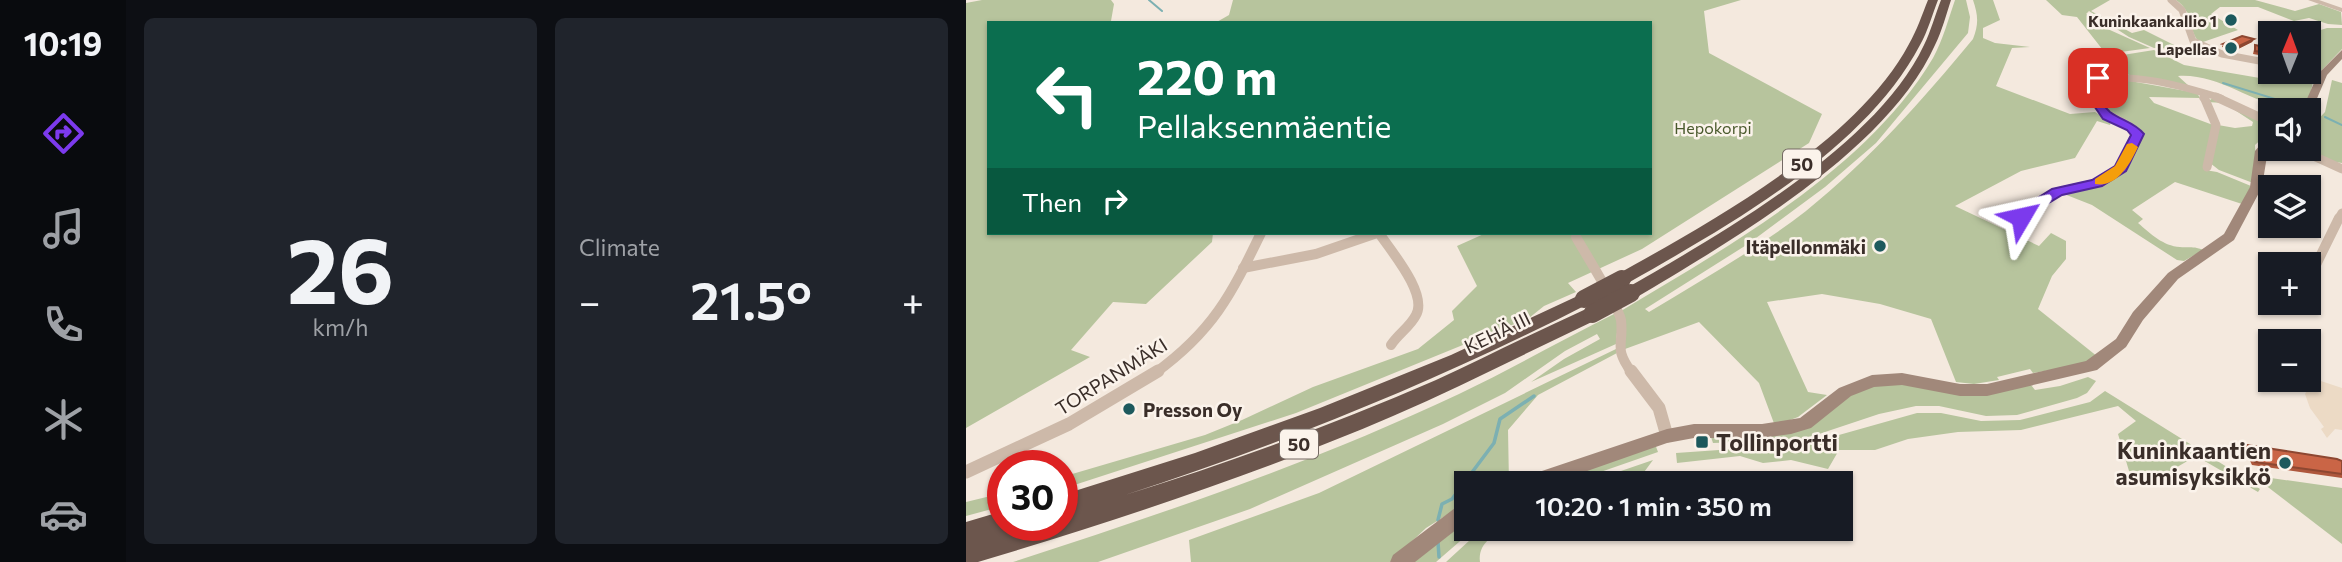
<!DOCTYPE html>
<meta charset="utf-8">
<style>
body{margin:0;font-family:Commissioner,sans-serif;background:#20242c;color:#f1f3f6;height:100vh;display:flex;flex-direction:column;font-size:26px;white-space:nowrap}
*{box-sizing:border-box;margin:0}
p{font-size:23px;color:#9ea1a6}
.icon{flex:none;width:38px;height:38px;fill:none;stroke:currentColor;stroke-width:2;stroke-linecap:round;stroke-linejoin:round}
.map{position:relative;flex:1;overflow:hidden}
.drawer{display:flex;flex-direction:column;gap:18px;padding:18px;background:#0d0f14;width:840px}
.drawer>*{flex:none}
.top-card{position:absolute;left:21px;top:21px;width:665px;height:214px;border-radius:0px;box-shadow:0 2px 5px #0004;background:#0b6e4f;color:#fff;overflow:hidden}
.needle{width:46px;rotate:1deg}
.fabs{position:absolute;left:1292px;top:21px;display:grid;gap:14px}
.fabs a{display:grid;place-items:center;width:63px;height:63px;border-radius:0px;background:#171b24;box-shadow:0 2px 5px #0004;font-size:35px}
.speed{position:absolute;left:21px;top:450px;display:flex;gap:14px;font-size:35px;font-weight:700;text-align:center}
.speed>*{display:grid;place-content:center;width:91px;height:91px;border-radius:50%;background:#171b24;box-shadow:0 2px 5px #0004;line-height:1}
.speed .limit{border:10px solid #d22;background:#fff;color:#111}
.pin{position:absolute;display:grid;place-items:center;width:60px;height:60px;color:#fff;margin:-30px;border-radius:14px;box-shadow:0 4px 10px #0006}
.me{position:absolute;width:77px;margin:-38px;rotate:54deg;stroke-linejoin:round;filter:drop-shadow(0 0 5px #0008)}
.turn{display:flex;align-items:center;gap:24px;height:147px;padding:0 35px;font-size:32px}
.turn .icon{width:91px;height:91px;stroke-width:2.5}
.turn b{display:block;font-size:49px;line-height:60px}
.then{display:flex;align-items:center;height:66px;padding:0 35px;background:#0003;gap:14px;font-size:26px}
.big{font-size:52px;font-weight:600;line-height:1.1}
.drawer .card{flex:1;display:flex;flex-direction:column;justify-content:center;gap:10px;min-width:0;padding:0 24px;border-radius:10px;background:#20242c}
.drawer .dial{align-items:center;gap:0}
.dial b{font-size:91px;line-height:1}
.heat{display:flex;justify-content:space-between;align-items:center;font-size:38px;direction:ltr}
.drawer .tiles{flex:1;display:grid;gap:18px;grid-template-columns:repeat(2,1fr)}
.trip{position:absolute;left:488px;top:471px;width:399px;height:70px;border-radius:0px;background:#171b24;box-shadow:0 2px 5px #0004;font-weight:600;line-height:70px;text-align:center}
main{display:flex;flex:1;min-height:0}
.tab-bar{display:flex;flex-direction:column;width:126px;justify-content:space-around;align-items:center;background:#090b0e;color:#9ea1a6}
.tab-bar .icon{width:49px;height:49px}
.tab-bar .selected{color:#7c3aed}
.tab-bar b{font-size:32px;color:#f1f3f6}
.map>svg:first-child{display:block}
.green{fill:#b7c49d}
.plaza{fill:#ecdac5}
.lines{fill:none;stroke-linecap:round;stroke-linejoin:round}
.stream-far1{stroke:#7cb0b2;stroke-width:2}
.stream{stroke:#7cb0b2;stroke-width:3.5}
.minor-far3{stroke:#cdb9a9;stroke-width:7}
.minor-far2{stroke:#cdb9a9;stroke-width:9}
.minor-far1{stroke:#cdb9a9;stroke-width:10}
.minor{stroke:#cdb9a9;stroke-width:13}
.tertiary{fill:#cdb9a9;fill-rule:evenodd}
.secondary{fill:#a1887a;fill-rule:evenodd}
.trunk{fill:#6c564d;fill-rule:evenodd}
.trunk-bridge{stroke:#6c564d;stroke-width:18}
.wall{fill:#ae573c}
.shaded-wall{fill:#8d4731}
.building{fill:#ca6546;stroke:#8d4731;stroke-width:2}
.route{fill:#7c3aed;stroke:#51269a;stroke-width:2}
.slow{fill:#f59e0b}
.poi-dot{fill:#1d595d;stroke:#fbf3eb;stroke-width:2.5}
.labels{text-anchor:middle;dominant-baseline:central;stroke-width:5;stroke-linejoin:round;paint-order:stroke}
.far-poi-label{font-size:16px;font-weight:bold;fill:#3a2e29;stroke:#fbf3eb;text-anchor:end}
.far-park-label{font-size:16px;fill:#49592c;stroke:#fbf3eb}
.shield{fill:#fbf3eb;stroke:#746963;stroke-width:2}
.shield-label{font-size:18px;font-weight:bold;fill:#3a2e29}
.poi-label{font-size:19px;font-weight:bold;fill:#3a2e29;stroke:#fbf3eb;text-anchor:end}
.street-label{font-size:19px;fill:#3a2e29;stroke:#fbf3eb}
.near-poi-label{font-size:23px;font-weight:bold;fill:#3a2e29;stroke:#fbf3eb;text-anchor:start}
</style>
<main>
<nav class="tab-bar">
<b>10:19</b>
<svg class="icon selected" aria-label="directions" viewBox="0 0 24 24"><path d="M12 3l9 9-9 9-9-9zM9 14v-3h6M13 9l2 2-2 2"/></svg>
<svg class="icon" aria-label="music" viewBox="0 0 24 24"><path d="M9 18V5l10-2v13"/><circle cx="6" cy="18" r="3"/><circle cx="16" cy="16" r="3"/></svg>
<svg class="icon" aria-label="phone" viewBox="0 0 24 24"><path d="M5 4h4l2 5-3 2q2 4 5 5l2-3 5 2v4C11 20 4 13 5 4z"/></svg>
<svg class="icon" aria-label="climate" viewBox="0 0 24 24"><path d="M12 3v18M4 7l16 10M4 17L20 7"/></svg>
<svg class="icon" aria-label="car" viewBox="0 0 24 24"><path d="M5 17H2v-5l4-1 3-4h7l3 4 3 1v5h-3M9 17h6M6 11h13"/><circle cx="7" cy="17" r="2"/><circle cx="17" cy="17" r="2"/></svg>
</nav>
<section class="drawer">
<div class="tiles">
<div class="card dial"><b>26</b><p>km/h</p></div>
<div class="card"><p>Climate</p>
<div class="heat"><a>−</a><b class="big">21.5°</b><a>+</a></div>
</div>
</div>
</section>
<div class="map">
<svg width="1376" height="562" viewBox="0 0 1376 562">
<rect width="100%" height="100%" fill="#f4e9de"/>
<g class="green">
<path d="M16 0H145L148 4 145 21 154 23H23V233H247L246 242 180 304 147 302 105 350 124 357 0 428V3Z"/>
<path d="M267 0H775L738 11 743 53 856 114 843 143 676 249 602 283 610 292 578 306 563 318 330 413 96 489V477L239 435 276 420 347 387 452 349 488 320 486 311 511 286 491 246 520 233H684V23H249L263 15Z"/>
<path d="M989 0H1000L1004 17 1002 33 910 143 859 187 782 244 679 309 683 312C736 280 791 249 840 211 903 160 956 101 1007 39 1013 24 1012 15 1007 0H1027L1034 20 1017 28V38L1029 43 1064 47 1046 48 1030 86 1104 114 1129 112 1145 122 1144 125 1131 121 1109 158 1055 171 989 206 1073 246 1085 233 1100 241V259L1086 276 1072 309 1132 357 1114 365 1067 373 1064 369 1031 377 1033 380 1008 384 990 382 965 319 914 304 856 294 801 302 842 392 861 395 832 417 809 426 793 383 733 322 659 349 655 311C763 246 901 169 967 58 977 40 983 17 989 0Z"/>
<path d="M1080 0H1144L1125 11 1166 33 1178 30 1216 49 1188 48 1163 37 1123 11 1120 14 1134 22 1135 26 1184 48 1140 54 1111 17 1096 15Z"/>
<path d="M1210 0H1289L1329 11 1353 4 1375 12 1376 25 1362 24 1343 18 1328 21 1292 7H1254L1245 14 1272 30 1234 43C1221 30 1229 13 1210 0Z"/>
<path d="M1361 28H1376V49L1356 70 1342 69V63L1348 62 1342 57V34Z"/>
<path d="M1188 50 1218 65 1317 82 1340 81 1345 77 1348 78 1343 100 1337 110C1292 110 1257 73 1212 76L1224 87C1196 82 1157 81 1138 58Z"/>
<path d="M1153 79 1231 93 1234 98 1183 97 1188 103 1247 125 1239 170 1251 172 1285 186 1276 204 1209 182 1166 210 1177 219 1172 223C1185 234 1197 246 1214 247 1223 248 1228 246 1237 250L1218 261 1211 260 1126 205 1098 194C1138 184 1165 177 1176 132L1147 117 1125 85 1128 82Z"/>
<path d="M1366 80 1376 83V163L1363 161 1338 149H1342V130L1359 112Z"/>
<path d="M1247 98 1269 105 1304 123V131L1289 145 1290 163 1287 183 1253 170 1244 163 1252 125 1269 128 1286 126 1287 122 1258 103 1241 102Z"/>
<path d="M648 314 652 321 650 344 565 382 598 359 634 339 631 334 599 351 539 393 477 424 284 509 132 562H47C198 513 349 462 493 394 545 369 596 340 648 314Z"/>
<path d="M650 349 651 353 572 395 542 430 543 483H500V503L460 528 424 562H225L223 540 353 493Z"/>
<path d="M1122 377 1130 381 1121 393 1111 398 1051 415 1020 416 973 406H950L913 414 835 440 747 443 745 437 803 435 887 393 908 386 932 383 1065 385 1069 390 1094 386Z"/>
<path d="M1139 391 1277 477 1294 489 1292 492 1230 456 1177 487 1163 471 1152 434 1170 421 1152 406 1055 430 992 432 942 439 909 450H873L862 469 825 460 797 463 774 456 711 463 710 453 841 444 951 413H975L1015 421 1054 420 1124 402Z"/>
<path d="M689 444 692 452 603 483H577Z"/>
<path d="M687 460 670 483 662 478 644 483H620Z"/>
<path d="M1298 477 1376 488V544L1294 481Z"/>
<path d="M37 493V506L0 516V502Z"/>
<path d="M500 515V528L508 529 470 562H441Z"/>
<path d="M516 529H539C525 537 512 544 514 562H480Z"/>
</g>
<path class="plaza" d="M1355 381 1376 388V430L1369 429 1361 438 1355 429 1358 427 1344 408 1339 394 1343 387Z"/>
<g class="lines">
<g class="stream-far1">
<path d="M183 0 196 11"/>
<path d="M1257 83 1332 106"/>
<path d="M1359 117 1376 125"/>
</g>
<g class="stream">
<path d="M472 520 476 504 486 499 528 443 534 419 568 396"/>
<path d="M472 542 473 557"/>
</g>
<g class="minor-far3">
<path d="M1205 0 1216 10 1227 41 1256 54 1304 63"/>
<path d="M1342 71 1357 74"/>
<path d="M1128 98 1122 88 1126 80C1167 72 1216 86 1255 98"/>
<path d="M1237 98 1240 94"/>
</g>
<g class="minor-far2">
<path d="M1238 97 1250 125 1241 167"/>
<path d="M1250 97 1304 122"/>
<path d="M1332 149 1376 169"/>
<path d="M1065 208 1069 212 1062 218 1050 213 1091 192 1131 183 1155 168 1172 134C1155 116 1141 123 1127 97"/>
<path d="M1372 220 1376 213"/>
</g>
<g class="minor-far1">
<path d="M413 233C425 251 462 294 450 315 444 327 432 334 425 345"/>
<path d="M610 237C619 253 653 307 655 320 658 346 647 347 666 373"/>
<path d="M277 268 350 254 411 233"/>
<path d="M1342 281 1373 218"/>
<path d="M189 373C247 331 265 295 295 233"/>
</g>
<g class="minor">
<path d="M665 371 693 408 701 436"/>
<path d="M0 472 103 424 192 371"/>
</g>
<path class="tertiary" d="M1342 0H1353L1376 8V12Z"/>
<g class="secondary">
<path d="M1376 50V59L1361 75 1346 110 1342 113V110H1336L1352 74Z"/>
<path d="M1304 137 1296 187 1268 240 1212 279 1177 320 1160 347 1131 370 1021 396H994L936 385 908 387 885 396 845 428 825 434 796 438H728L701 443 587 483H555L558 477 701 429 728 424H796L834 418 873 388 906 375 936 373 994 384H1021L1120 361 1150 339 1167 312 1202 273 1258 234 1284 187 1289 151 1300 138Z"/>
<path d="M500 503V522L449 562H424L427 555 493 505Z"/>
</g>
<g class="trunk">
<path d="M962 0H972C966 15 962 31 954 45 899 150 762 226 662 283H650L647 279 650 275C745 222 891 142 943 44 951 30 956 15 962 0Z"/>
<path d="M975 0H985C980 15 976 31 969 45 922 150 767 240 671 297H659L656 293 659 289C753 235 911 146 958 45 965 31 969 15 975 0Z"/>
<path d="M618 293 624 295 627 299 624 303C474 380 319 443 159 495 265 462 369 424 470 380 520 357 569 332 620 309H632L635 314 632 319C564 351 496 386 427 416 292 474 152 520 12 562H0V522L37 511V525H48L45 530 61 525H96V495L229 453 354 408 485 355Z"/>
</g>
<g class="trunk-bridge">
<path d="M618 299 656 279"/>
<path d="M626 314 665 293"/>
</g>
</g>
<g class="wall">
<path d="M1288 39 1286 42 1270 50 1256 47 1257 44Z"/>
<path d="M1289 45 1304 48V57L1287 54Z"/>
<path d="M1281 445 1376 461V478L1286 465 1278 448Z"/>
</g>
<path class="shaded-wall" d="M1288 39 1286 42 1270 50 1271 47Z"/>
<g class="building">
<path d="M1276 36 1288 39 1271 47 1257 44Z"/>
<path d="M1289 45 1304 48V53L1289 51Z"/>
<path d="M1281 445 1371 459 1376 461V474L1289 462Z"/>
</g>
<path class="route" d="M1132 74 1138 78 1128 88C1132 96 1137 106 1144 112 1156 121 1168 122 1178 134L1160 171 1136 186 1096 195 1073 209 1076 212 1067 221 1049 220 1047 217 1049 214 1061 211 1058 208 1060 205 1086 189 1126 180 1149 166 1165 135 1161 130 1137 119 1116 88 1122 78Z"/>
<path class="slow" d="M1166 143 1172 147C1164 164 1151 188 1129 184V179L1149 166 1161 144Z"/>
<g class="poi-dot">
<circle cx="1265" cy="20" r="7"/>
<circle cx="1265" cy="48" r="7"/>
<circle cx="914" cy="246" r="7"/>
<circle cx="163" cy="409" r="7"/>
<rect x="729" y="435" width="14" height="14" rx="3.5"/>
<circle cx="1319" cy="463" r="7"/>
</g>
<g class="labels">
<g class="far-poi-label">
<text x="1251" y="20">Kuninkaankallio 1</text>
<text x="1251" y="48">Lapellas</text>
</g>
<g class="far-park-label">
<text x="747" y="127">Hepokorpi</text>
</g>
<g class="shield">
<rect x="817" y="149.5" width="38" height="29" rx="5"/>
<rect x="314" y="429.5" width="38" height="29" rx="5"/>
</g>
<g class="shield-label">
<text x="836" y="164">50</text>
<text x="333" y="444">50</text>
</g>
<g class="poi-label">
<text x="900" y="246">Itäpellonmäki</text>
<text x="177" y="409" text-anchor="start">Presson Oy</text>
</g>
<g class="street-label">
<text transform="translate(531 332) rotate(-26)">KEHÄ III</text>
<text transform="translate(145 376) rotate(-32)">TORPANMÄKI</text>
</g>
<g class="near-poi-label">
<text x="750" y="442">Tollinportti</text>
<text x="1305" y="450" text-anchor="end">Kuninkaantien<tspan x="1305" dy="26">asumisyksikkö</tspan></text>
</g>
</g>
</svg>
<div class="fabs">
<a><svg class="needle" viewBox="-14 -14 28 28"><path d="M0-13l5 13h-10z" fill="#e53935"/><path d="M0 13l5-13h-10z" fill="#9ea1a6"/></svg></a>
<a><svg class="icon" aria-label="sound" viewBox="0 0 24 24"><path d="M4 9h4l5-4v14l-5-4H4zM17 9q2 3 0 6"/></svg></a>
<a><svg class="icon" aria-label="layers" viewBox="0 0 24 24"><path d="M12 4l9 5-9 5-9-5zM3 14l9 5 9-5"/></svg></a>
<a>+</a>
<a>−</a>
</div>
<div class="speed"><div class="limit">30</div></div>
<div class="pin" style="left:1132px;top:78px;background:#d93025"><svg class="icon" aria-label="arrive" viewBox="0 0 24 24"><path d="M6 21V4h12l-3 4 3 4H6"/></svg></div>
<svg class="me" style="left:1055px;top:217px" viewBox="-20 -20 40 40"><path d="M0-17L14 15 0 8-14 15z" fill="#7c3aed" stroke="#fff" stroke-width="4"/></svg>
<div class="trip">10:20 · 1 min · 350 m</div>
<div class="top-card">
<div class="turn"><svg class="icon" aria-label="left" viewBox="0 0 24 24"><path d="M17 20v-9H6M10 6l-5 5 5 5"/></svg><div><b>220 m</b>Pellaksenmäentie</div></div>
<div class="then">Then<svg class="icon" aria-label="right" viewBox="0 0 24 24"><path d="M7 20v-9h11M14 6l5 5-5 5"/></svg></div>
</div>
</div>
</main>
